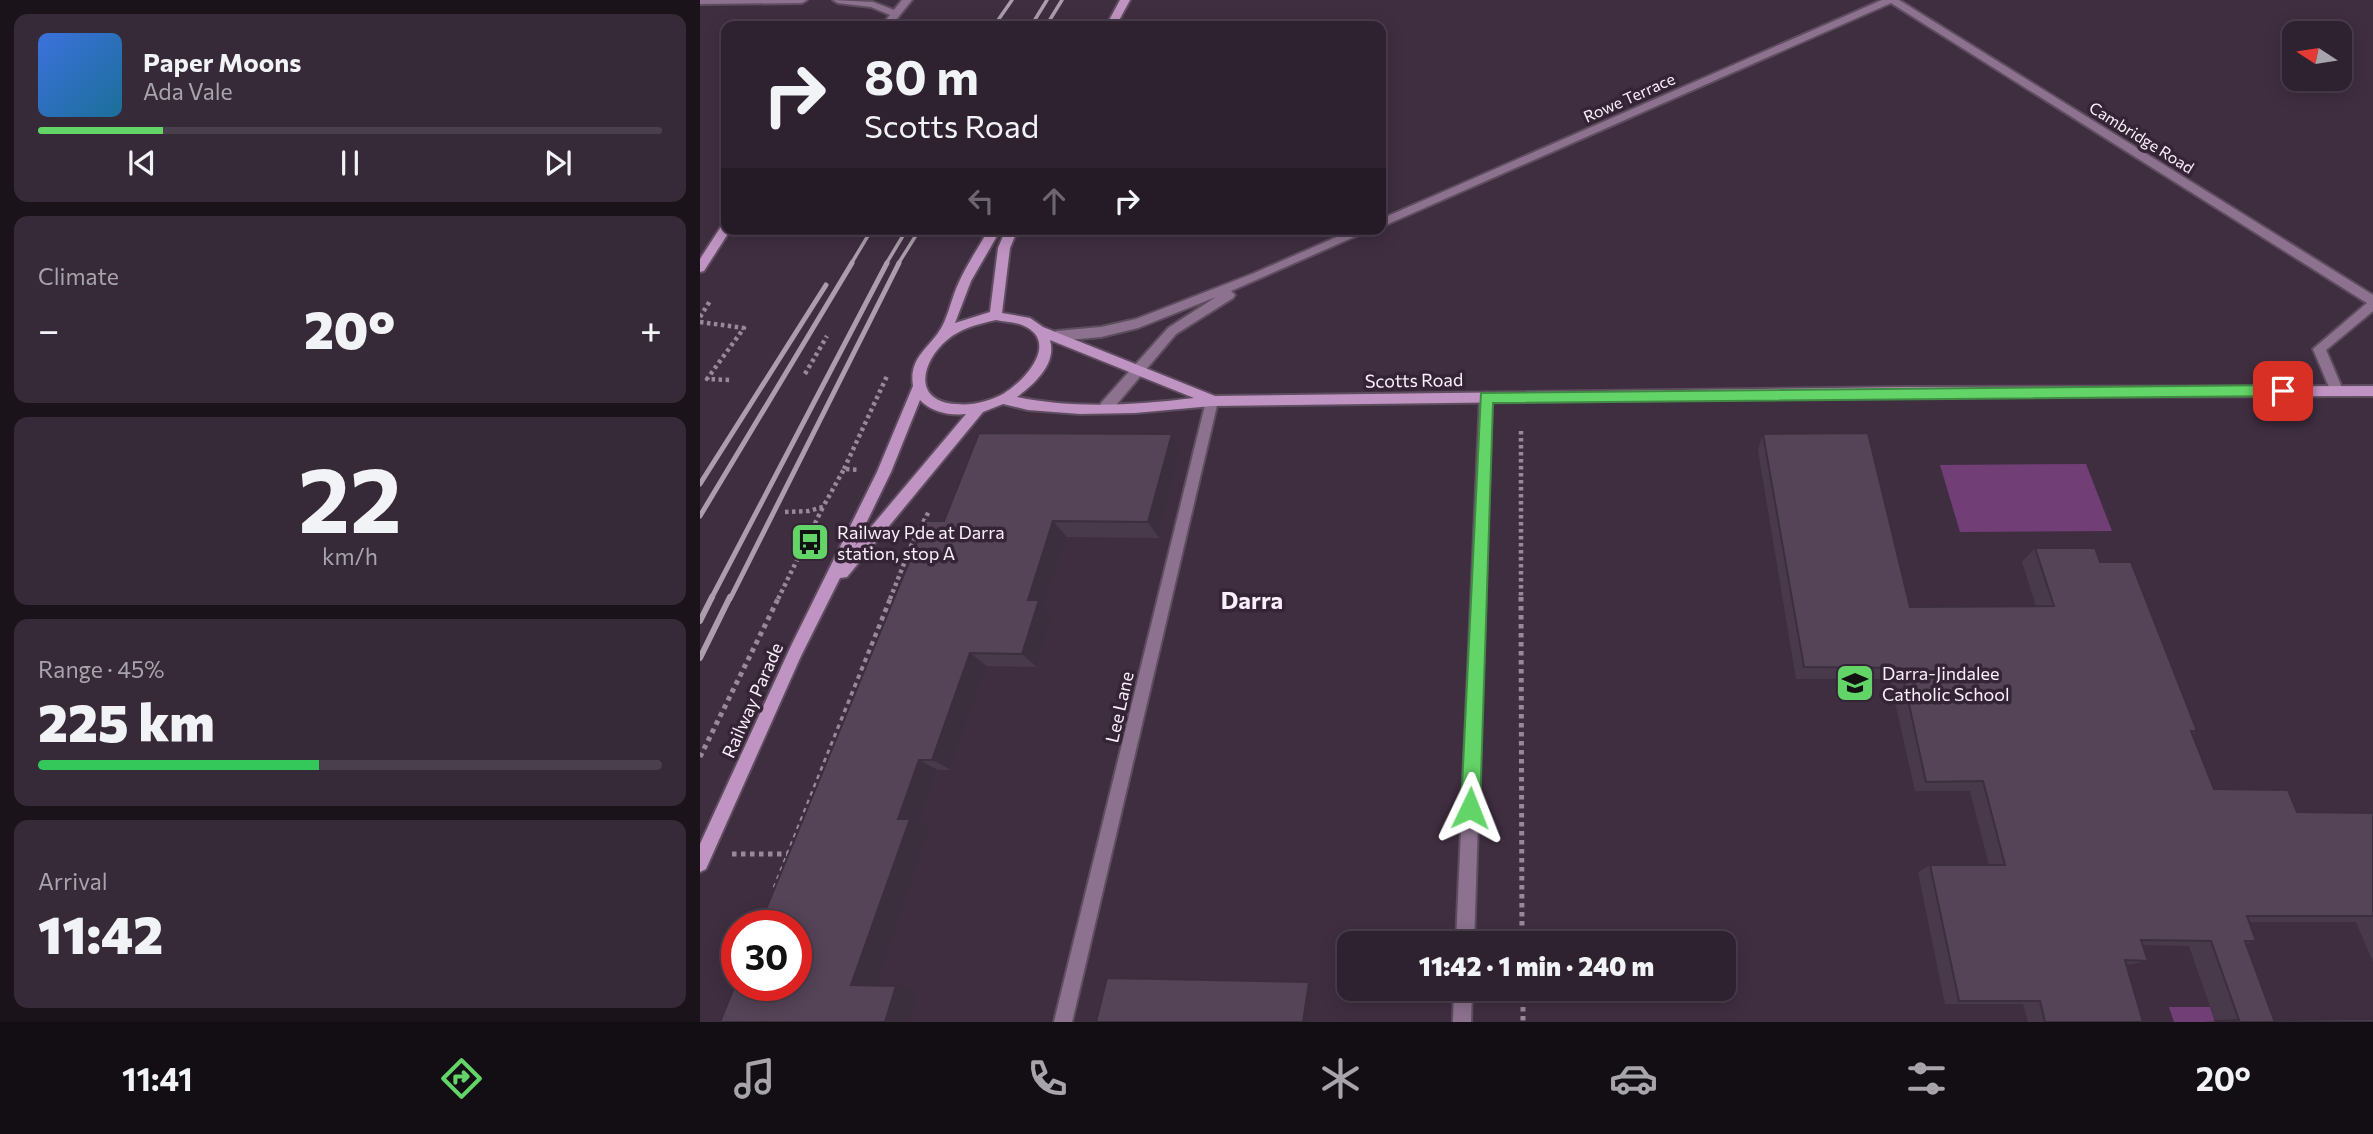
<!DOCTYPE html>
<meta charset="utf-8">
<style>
body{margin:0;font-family:Commissioner,sans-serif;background:#372a38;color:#f1f3f6;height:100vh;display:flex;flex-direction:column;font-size:26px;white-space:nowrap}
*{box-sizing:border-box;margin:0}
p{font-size:23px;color:#a7a4ab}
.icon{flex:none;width:38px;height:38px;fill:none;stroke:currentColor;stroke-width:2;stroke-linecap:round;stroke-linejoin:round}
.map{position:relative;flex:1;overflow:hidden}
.details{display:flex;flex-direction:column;gap:14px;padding:14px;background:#1a131a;width:700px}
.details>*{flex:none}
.top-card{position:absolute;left:21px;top:21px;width:665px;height:214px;border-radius:14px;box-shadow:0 4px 18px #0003,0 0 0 2px #4a3f4c;background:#2f2230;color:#f1f3f6;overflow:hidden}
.needle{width:46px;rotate:282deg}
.tools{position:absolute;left:1582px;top:21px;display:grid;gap:14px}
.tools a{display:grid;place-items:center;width:70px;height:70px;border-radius:14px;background:#2f2230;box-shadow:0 4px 18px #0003,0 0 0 2px #4a3f4c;font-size:35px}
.speed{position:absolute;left:21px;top:910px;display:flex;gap:14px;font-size:35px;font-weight:700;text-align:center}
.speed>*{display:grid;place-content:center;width:91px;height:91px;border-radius:50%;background:#2f2230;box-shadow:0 4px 18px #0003,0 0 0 2px #4a3f4c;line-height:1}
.speed .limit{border:10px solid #d22;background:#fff;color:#111}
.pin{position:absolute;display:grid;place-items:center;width:60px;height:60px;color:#fff;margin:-30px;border-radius:14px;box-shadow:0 4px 10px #0006}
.me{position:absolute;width:77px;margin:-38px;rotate:2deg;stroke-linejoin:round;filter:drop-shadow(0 0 5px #0008)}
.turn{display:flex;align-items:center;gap:24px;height:147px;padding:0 28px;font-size:32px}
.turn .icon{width:91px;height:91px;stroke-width:2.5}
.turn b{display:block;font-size:49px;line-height:60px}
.lanes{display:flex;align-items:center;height:66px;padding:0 28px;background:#0003;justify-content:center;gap:35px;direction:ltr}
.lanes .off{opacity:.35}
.big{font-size:52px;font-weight:800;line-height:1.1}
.details .tile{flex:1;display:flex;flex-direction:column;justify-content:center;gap:10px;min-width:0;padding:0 24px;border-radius:14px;background:#372a38}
.details .dial{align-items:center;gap:0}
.dial b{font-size:91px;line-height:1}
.song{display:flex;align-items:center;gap:21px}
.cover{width:84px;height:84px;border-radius:10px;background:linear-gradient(135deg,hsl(220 70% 55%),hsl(200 70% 35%))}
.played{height:7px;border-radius:4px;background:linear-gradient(90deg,#63d468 20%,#4a3f4c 20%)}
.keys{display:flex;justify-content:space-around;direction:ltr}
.heat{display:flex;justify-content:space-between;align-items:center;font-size:38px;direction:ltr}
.charge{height:10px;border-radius:5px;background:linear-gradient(90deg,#34c759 45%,#4a3f4c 0)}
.trip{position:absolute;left:637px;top:931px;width:399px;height:70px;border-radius:14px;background:#2f2230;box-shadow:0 4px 18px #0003,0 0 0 2px #4a3f4c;font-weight:800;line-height:70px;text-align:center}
.menu{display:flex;height:112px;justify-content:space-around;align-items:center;background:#130e13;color:#a7a4ab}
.menu .icon{width:49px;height:49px}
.menu .active{color:#63d468}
.menu b{font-size:32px;color:#f1f3f6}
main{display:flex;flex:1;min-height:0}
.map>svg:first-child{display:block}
.green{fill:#713e76}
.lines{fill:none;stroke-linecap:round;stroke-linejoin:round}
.street-casing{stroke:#5d4d5e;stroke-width:4}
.secondary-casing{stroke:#5d4d5e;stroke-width:4}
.path-far1{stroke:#978998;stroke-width:4.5;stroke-dasharray:3.5 3.5;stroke-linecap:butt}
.path{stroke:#978998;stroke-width:5;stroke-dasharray:4.5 4.5;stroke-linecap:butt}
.street{fill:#8d728f;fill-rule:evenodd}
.secondary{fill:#bf93c2;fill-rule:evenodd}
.rail-far2{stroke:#ab9dab;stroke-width:3.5}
.rail-far1{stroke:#ab9dab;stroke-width:5}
.rail{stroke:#ab9dab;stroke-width:6}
.wall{fill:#493a4b}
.shaded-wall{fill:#3c2f3d}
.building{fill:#554357;stroke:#3c2f3d;stroke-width:2}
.route{fill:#63d468;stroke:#408a44;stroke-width:2}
.labels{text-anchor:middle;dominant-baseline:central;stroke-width:7;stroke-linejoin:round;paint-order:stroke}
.far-street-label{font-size:16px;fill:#fbeffb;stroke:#352436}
.street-label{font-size:18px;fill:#fbeffb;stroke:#352436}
.poi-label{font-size:18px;fill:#fbeffb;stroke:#352436;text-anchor:start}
.district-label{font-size:24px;font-weight:bold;fill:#fbeffb;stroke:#352436}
</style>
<main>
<section class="details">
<div class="tile">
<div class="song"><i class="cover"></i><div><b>Paper Moons</b><p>Ada Vale</p></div></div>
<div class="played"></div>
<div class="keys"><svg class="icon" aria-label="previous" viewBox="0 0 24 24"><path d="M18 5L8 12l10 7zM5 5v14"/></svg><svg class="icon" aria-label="pause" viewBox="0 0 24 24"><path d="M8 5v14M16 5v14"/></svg><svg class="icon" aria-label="next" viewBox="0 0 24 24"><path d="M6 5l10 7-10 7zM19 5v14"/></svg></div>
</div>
<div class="tile"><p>Climate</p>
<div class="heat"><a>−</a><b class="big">20°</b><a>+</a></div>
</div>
<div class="tile dial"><b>22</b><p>km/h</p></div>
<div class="tile"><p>Range · 45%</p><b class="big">225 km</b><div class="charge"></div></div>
<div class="tile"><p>Arrival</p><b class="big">11:42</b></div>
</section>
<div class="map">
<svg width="1673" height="1022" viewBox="0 0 1673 1022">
<rect width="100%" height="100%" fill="#3f2e40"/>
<g class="green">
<path d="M1386 464 1412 531 1260 532 1240 465Z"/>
<path d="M1469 1007H1510L1515 1022H1474Z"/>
</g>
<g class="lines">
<g class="street-casing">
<g id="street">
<path d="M0 0H107L102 3 0 4Z"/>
<path d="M133 0 173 2 194 10 202 0H212L191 26H181L190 15 171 7 138 3Z"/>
<path d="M1182 0H1199L1673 295V311L1626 350 1643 390 1642 394H1632L1613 349 1667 303 1191 3 681 227V219Z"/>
<path d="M655 229H672L531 291 535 295 533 298 476 334 411 411H401L399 407 401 403 468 328 516 297 438 328 401 337 356 341 350 336 356 331 401 327 436 319 552 274Z"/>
<path d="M786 392 792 397 774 943H756L780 397Z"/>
<path d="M512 396 518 401 372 1022H354L506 401Z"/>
<path d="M754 989H772L771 1022H753Z"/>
</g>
</g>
<g class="secondary-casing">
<g id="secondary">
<path d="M420 0H430L416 26H406Z"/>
<path d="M26 224V229H31L4 271 0 272V259L22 225Z"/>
<path d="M289 229H301L271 281 255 323 290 312 298 248 306 229H318L310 248 302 313 330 318 343 327 515 396 1208 387 1673 386V396L1208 397 512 406 435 413 380 414 328 410 303 404 283 412 147 577 140 578 101 656 6 869 0 872V844L91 646 177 472 213 386C209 360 225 351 238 333 248 320 251 298 259 282 267 264 279 247 289 229ZM296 320C304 322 315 322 322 325 361 341 325 381 303 394 289 401 272 406 256 404 212 401 221 362 247 340 261 328 278 324 296 320ZM350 340 494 398C436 405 374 409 317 397 334 384 357 364 350 340ZM220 400C231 412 250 416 266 414L155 546 191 472Z"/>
</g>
</g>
<g class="path-far1">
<path d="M0 317 10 301"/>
<path d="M0 322 44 328 7 379 30 380"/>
<path d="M105 374 127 336"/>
<path d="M821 431V599"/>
<path d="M144 469 187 376"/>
<path d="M85 512 109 511 123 507 144 469 160 470"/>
<path d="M78 599 123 507"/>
<path d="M190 599 211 546 229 511"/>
</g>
<g class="path">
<path d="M821 597 822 943"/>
<path d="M0 757 79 597"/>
<path d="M32 854H87"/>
<path d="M75 888 191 597"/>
<path d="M823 989V1022"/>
</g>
<use href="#street" class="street"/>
<use href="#secondary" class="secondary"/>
<g class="rail-far2">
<path d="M294 26 312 0"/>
<path d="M331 26 347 0"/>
<path d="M346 26 362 0"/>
<path d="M151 264 172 229"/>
<path d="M186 264 207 229"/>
<path d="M198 264 220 229"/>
</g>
<g class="rail-far1">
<path d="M0 484 126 285"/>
<path d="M0 516 152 263"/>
<path d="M11 599 187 263"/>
<path d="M30 599 199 263"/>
</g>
<g class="rail">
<path d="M0 621 12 597"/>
<path d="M0 658 30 597"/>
</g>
</g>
<g class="wall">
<path d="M1063 434 1210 607 1336 606 1322 562 1335 548 1400 562 1497 731 1492 734 1514 789 1597 812 1673 813V962L1656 922H1549L1556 941 1546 944 1574 1020 1673 1022H1503L1515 1021 1489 946 1443 945 1448 961 1426 965 1443 1022H1328L1323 1004H1245L1218 872 1230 865H1289L1270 791H1215L1190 679H1096L1058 450Z"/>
<path d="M481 451 459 538 367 537 345 605 354 614 337 667 287 666 251 770H238L220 823 230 828 177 986 219 990 20 1022 244 521Z"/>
</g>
<g class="shaded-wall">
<path d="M472 434 481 451 459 538 448 522Z"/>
<path d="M353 521 367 537 345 605 354 614 337 667 322 654 328 600Z"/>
<path d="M270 653 287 666 251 770 232 760Z"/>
<path d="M219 760 238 770 220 823 230 828 176 989 151 985 198 819Z"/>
<path d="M609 982 613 984 608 1022H603Z"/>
<path d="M196 986 219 990 209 1022H185Z"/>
</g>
<g class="building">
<path d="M279 433 472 434 448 522 353 521 328 600H339L322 654 270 653 232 760H219L198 819H210L151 985 196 986 185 1022H20L37 980V985H96V926H59L226 521H244Z"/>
<path d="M1168 433 1210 607 1354 606 1335 548H1395L1400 562H1431L1497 731H1491L1514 789 1588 790 1597 812 1673 813V916H1547L1556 941H1545L1574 1020 1673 1019V1022H1517L1516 1021 1539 1020 1511 941 1441 940 1448 961 1425 960 1443 1022H1345L1340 1001H1259L1230 865H1305L1283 781 1226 782 1201 668 1104 667 1063 434Z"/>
<path d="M407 978 609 982 603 1022H396Z"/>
</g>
<path class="route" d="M1583 385 1591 391 1583 396 793 403 780 808 777 815 770 818 764 815 761 808 781 393Z"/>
<defs>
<g id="bus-square" transform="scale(2.0125)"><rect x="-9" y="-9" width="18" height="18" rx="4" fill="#63d468" stroke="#352436"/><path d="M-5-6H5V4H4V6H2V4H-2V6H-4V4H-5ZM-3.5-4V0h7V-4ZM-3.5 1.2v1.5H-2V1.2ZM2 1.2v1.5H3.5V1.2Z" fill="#111"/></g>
<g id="school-square" transform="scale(2.0125)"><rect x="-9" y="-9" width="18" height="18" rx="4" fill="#63d468" stroke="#352436"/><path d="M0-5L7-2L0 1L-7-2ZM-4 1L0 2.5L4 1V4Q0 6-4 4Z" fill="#111"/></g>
</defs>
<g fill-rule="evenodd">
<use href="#bus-square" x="110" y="542"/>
<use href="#school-square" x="1155" y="683"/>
</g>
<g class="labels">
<g class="far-street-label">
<text transform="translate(929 97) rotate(-24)">Rowe Terrace</text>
<text transform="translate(1442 137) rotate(32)">Cambridge Road</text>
</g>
<g class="street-label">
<text transform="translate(714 380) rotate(-1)">Scotts Road</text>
<text transform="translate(52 700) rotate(-66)">Railway Parade</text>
<text transform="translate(419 707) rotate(-77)">Lee Lane</text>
</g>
<g class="poi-label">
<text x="137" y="532">Railway Pde at Darra<tspan x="137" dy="21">station, stop A</tspan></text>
<text x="1182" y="673">Darra-Jindalee<tspan x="1182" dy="21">Catholic School</tspan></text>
</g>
<g class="district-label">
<text x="552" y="599">Darra</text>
</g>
</g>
</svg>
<div class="tools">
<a><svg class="needle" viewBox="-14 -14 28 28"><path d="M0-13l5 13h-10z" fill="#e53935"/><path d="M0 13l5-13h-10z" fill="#a7a4ab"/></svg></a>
</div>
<div class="speed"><div class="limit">30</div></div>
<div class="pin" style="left:1583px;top:391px;background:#d93025"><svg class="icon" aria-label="arrive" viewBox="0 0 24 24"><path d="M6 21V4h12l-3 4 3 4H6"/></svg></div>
<svg class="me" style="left:770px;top:808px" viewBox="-20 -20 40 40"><path d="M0-17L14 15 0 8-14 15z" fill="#63d468" stroke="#fff" stroke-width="4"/></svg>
<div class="trip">11:42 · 1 min · 240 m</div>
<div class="top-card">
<div class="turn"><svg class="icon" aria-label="right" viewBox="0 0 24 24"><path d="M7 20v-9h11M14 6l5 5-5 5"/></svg><div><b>80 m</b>Scotts Road</div></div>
<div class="lanes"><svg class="icon off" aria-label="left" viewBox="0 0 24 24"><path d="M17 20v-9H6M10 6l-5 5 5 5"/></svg><svg class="icon off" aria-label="ahead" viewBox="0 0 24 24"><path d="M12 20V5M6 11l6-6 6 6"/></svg><svg class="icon" aria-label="right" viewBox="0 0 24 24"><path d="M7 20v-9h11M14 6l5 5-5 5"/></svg></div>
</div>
</div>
</main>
<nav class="menu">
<b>11:41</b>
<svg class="icon active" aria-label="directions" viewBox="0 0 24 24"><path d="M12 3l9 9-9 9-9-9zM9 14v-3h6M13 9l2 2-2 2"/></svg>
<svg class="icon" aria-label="music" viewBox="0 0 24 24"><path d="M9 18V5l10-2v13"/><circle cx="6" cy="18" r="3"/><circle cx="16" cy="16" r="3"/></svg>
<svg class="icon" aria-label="phone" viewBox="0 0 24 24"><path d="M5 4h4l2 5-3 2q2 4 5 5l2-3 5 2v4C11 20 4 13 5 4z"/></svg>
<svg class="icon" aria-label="climate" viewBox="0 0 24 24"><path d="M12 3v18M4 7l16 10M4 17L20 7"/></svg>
<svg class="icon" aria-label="car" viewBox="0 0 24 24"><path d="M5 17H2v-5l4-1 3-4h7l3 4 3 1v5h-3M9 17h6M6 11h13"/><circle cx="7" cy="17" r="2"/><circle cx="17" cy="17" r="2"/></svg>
<svg class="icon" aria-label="filters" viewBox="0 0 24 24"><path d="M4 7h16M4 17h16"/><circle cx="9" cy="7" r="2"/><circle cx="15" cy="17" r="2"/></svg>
<b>20°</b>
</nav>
